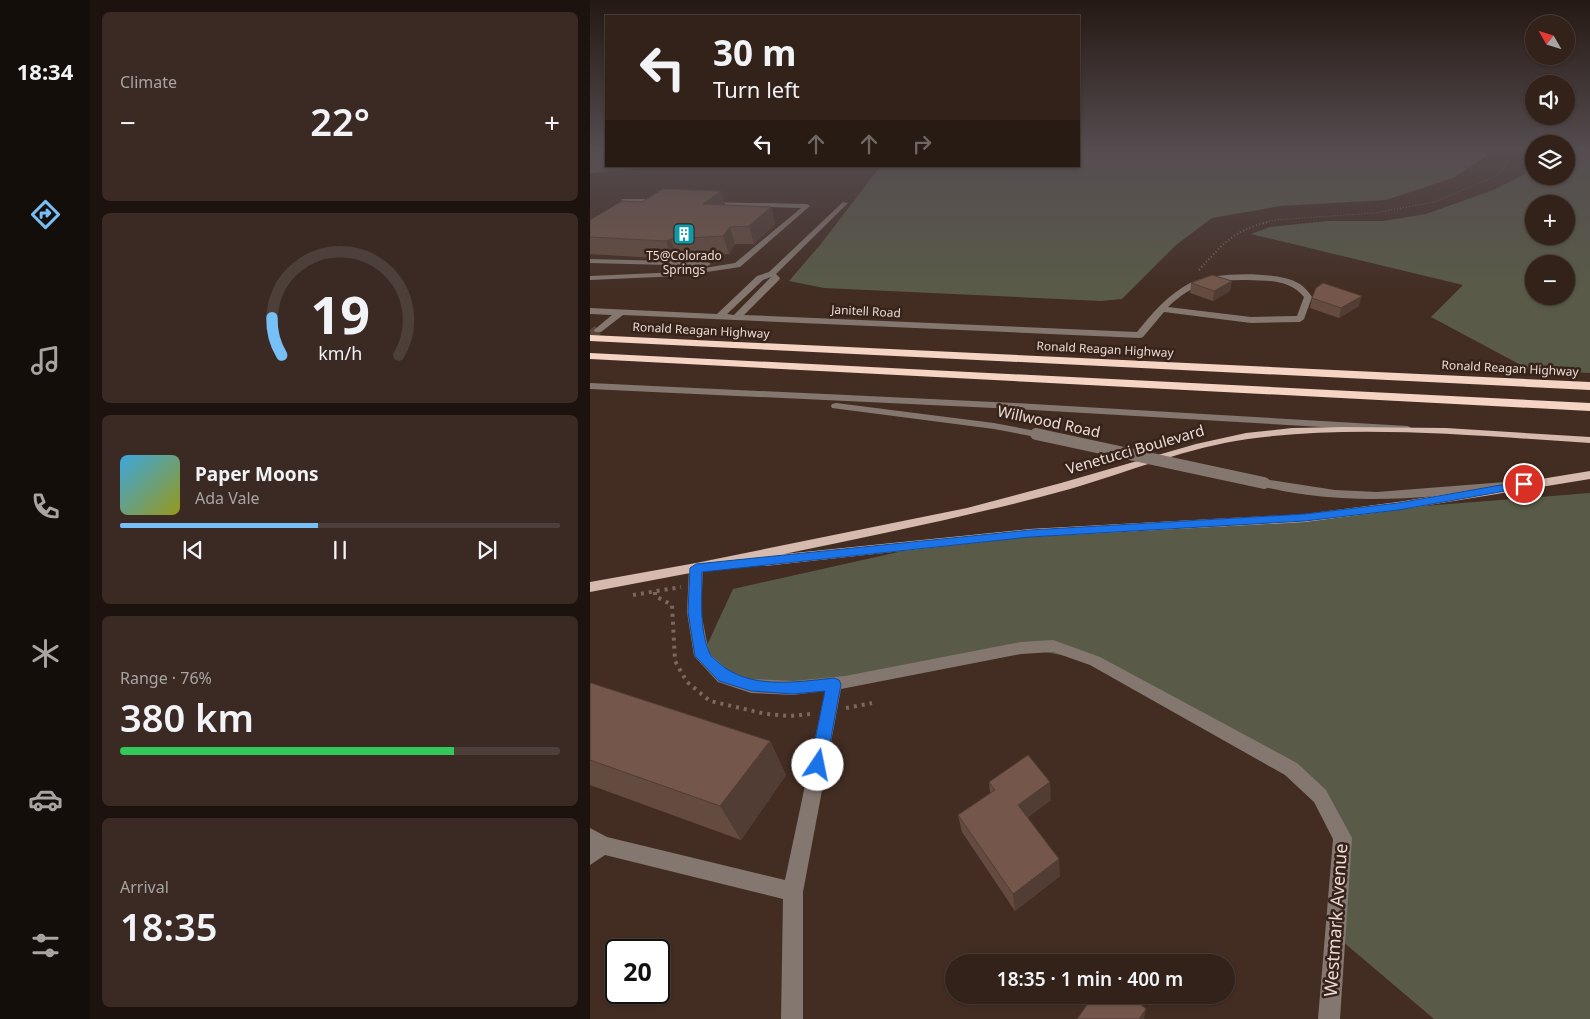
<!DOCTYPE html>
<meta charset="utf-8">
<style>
body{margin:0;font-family:"Noto Sans",sans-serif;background:#3a2a23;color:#f1f3f6;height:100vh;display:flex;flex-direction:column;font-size:19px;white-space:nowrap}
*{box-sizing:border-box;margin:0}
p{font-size:16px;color:#a8a4a2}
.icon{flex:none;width:28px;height:28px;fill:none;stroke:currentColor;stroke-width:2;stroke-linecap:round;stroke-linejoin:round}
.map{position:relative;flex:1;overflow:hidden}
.drawer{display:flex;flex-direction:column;gap:12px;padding:12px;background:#1c130e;width:500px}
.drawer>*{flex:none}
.guide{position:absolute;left:15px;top:15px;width:475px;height:152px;border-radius:0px;box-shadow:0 1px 4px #0004,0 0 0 1px #4d3f39;background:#32221a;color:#f1f3f6;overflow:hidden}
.needle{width:32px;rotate:309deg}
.controls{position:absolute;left:935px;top:15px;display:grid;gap:10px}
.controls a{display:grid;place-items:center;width:50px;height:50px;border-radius:50%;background:#32221a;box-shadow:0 1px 4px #0004,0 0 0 1px #4d3f39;font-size:25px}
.speed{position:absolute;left:15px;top:939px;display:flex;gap:10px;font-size:25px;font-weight:700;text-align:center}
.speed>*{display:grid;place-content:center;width:65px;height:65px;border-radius:50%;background:#32221a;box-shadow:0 1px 4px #0004,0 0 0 1px #4d3f39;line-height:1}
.speed .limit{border:2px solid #111;border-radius:8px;background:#fff;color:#111}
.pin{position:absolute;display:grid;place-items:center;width:42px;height:42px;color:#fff;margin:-21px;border:2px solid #fff;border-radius:50%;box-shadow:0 1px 5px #0007}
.me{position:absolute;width:55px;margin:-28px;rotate:11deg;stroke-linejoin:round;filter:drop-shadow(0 0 4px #0008)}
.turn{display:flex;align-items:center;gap:18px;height:105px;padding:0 25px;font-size:22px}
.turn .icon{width:65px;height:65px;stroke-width:2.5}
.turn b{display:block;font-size:35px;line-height:42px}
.lanes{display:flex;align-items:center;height:48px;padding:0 25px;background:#0003;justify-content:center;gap:25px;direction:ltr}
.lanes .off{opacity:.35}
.big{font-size:38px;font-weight:600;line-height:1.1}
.drawer .card{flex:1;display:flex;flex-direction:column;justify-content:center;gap:8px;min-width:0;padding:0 18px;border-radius:8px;background:#3a2a23}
.drawer .dial{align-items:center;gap:0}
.dial svg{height:130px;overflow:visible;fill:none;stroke:#4d3f39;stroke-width:7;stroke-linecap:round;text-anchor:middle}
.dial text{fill:#f1f3f6;stroke:none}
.song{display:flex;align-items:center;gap:15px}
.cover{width:60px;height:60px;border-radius:8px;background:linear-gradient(135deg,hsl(200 70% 55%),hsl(60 70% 35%))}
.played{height:5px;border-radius:2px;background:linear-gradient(90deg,#77c0f7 45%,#4d3f39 45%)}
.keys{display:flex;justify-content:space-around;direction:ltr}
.heat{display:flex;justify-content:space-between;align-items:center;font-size:28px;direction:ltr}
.charge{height:8px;border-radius:4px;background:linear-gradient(90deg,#34c759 76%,#4d3f39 0)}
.trip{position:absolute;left:355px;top:954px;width:290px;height:50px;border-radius:25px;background:#32221a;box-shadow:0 1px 4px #0004,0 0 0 1px #4d3f39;font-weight:600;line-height:50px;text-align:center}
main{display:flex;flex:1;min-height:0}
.dock{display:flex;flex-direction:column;width:90px;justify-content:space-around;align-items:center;background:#140e0a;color:#a8a4a2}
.dock .icon{width:35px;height:35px}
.dock .selected{color:#77c0f7}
.dock b{font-size:22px;color:#f1f3f6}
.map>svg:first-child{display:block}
.green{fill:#595b48;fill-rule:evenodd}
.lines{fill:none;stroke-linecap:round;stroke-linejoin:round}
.minor-tunnel{stroke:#5c473e;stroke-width:10;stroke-dasharray:10 5;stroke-linecap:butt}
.path-far2{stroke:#7b675f;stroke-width:1;stroke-dasharray:1 2;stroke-linecap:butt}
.path-far1{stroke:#7b675f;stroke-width:2;stroke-dasharray:1 2.5;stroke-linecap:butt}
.path{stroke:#7b675f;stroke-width:4;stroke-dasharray:3 5;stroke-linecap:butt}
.minor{fill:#847770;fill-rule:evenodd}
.major{fill:#d6baad;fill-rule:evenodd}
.highway{fill:#f6d4c4;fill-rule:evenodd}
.rail{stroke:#ad9b94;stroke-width:2;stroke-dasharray:4.5 4.5;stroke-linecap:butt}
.minor-bridge-far1{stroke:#847770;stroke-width:10}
.minor-bridge{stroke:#847770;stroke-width:12}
.wall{fill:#644b40}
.shaded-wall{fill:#513d34}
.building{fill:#74574a;stroke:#513d34}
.route{fill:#1a73e8;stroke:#114b97}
.labels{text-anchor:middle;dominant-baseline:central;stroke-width:5;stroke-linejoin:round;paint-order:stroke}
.far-poi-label{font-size:12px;fill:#eadbd5;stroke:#38231a}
.far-street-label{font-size:12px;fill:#eadbd5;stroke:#38231a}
.street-label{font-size:15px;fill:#eadbd5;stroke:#38231a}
.near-street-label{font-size:18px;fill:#eadbd5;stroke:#38231a}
</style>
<main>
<nav class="dock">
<b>18:34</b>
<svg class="icon selected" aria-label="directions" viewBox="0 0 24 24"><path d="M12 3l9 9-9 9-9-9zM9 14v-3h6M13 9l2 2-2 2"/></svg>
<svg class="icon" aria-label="music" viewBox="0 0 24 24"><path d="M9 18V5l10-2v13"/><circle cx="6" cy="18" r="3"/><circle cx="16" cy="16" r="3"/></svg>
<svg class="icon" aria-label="phone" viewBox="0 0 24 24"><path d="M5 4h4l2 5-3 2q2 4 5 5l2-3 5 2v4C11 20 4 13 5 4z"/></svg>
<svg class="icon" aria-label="climate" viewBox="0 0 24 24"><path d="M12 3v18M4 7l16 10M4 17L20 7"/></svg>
<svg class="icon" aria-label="car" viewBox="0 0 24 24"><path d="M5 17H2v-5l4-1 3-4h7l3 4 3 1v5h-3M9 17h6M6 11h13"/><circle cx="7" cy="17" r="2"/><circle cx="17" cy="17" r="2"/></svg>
<svg class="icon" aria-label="filters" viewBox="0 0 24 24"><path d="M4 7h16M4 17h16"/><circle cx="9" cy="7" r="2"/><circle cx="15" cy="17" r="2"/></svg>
</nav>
<section class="drawer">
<div class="card"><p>Climate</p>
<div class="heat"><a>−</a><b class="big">22°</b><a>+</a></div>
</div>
<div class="card dial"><svg viewBox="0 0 100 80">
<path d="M14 69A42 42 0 1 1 86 69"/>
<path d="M14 69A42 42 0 0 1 8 46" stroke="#77c0f7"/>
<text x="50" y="56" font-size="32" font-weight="700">19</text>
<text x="50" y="72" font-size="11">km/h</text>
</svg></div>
<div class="card">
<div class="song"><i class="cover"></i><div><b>Paper Moons</b><p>Ada Vale</p></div></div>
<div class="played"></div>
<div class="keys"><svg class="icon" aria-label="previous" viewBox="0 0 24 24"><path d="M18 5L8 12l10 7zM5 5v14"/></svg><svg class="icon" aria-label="pause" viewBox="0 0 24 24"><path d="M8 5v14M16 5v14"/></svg><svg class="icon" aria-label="next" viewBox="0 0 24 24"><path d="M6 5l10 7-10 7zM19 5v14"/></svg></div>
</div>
<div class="card"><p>Range · 76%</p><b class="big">380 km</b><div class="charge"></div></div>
<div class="card"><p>Arrival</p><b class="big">18:35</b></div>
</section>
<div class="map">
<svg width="1000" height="1019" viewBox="0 0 1000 1019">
<rect width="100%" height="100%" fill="#432d23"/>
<g class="green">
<path d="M0 149H16V166H77L0 173Z"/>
<path d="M489 149H895L897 156 863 178 796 200 690 206 622 218 586 245 532 299 511 301 234 288 199 281 230 245 289 168 168 166H489Z"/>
<path d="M976 149H1000V373L940 370 841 317 873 285 661 234 680 227 737 221H793L836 214 903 190 934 175 944 156V176H976ZM944 204H976V236H944ZM944 264H976V296H944Z"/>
<path d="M1000 493V1019H844L745 935 752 838 701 769 505 661 431 648 255 682 161 686 112 656 143 589 344 544Z"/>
</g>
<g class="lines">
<path class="minor-tunnel" d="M0 336 8 330"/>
<path class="path-far2" d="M673 223 685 220 784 213 844 202 904 177 914 168 924 149"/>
<path class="path-far1" d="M609 270C633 244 642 231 678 222"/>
<g class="path">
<path d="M65 592V596L82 605 85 661 97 682 120 701 176 714 200 716 221 714"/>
<path d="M43 595 91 587"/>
<path d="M256 708 282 703"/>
</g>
<g class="minor">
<path d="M32 199H70L73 201 70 203 34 202 31 200Z"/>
<path d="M115 202 217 204 220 206 150 267 90 276 0 280V276L90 272 145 263 211 208 117 205 114 203Z"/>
<path d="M253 202 258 203 186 274 190 278 189 280 154 315 547 332C562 313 579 294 600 283 622 272 683 271 706 282 713 285 718 291 722 297L714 319 710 322 661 323 574 312 553 337 550 338 33 315 11 332H5L4 330 22 315 0 314V308L127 314 167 276 179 272ZM181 277 144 315 137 314 173 280ZM657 280C679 281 699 279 714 297L707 316 661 317 578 307C604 282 623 280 657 280Z"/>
<path d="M0 259 117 262 121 264 117 266 0 263Z"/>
<path d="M0 383 425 403 818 426 823 429 818 432 425 409 0 389Z"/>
<path d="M246 403 404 423 446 431 452 434 446 437 404 429 242 408 241 406 242 404Z"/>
<path d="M674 479 745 490 787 492 915 482 921 486 915 490C830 498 754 507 670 486L668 483Z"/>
<path d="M106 563 111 565 113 568 111 612 119 653 140 672 161 679 203 681 255 676 431 642 463 640 510 657 707 763 736 790 762 838 750 1019H728L743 839 724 802 695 775 500 665 463 652 431 654 251 689 213 892V1019H191L193 899 15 855 0 865V828L17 837 195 880 235 691 203 695 161 693 128 682 104 656 97 612 99 568 101 565Z"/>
</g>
<path class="major" d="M753 427 856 428 1000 437V443C889 436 768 424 658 439 599 447 538 472 480 489 386 515 290 534 194 554L440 529 715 514 808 502 1000 471V479L808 510 715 522 440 537 175 566 170 564 169 560 0 592V582L106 563 377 508 471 483 606 444 656 433 702 428Z"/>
<g class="highway">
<path d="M0 335 1000 382V390L0 341Z"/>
<path d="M0 353 1000 403V411L0 359Z"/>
</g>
<path class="rail" d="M993 149 1000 152"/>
<path class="minor-bridge-far1" d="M446 434 452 435"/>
<path class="minor-bridge" d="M446 434 674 483"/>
</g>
<g class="wall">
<path d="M135 205 181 207 185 224 164 244H145L139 254 87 257 82 259 0 254V220Z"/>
<path d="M601 283 640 291 623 301 600 293Z"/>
<path d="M722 298 769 306 749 318 720 308Z"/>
<path d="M0 684 180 741 196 775 151 840 0 785Z"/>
<path d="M399 782 461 800 438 817 470 876 425 911 372 832 368 815 400 793Z"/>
</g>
<g class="shaded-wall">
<path d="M131 191 136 207 113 204Z"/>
<path d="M181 207 185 224 164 244 159 226Z"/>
<path d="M140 227 145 244 139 254 133 236Z"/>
<path d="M81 239 87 257 82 259 76 241Z"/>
<path d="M642 281 640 291 623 301 624 291Z"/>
<path d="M772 296 769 306 749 318 751 308Z"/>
<path d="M180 741 196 775 151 840 130 806Z"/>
<path d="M460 782 461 800 430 822 428 805Z"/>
<path d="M469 859 470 876 425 911 423 894Z"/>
<path d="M556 1009 554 1019H549Z"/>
</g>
<g class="building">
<path d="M73 189 131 191 113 204 181 207 159 226 140 227 133 236 81 239 76 241 0 237V220L32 201 52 202Z"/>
<path d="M622 275 642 281 624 291 601 283Z"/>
<path d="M733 283 772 296 751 308 722 298 726 288Z"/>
<path d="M1 683 180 741 130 806 0 760V684Z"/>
<path d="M438 755 460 782 428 805 469 859 423 894 368 815 405 790 399 782Z"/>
<path d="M504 995H540L556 1009 549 1019H487Z"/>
</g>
<linearGradient id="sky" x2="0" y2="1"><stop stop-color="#251913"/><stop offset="0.51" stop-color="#554c50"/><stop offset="1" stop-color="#554c50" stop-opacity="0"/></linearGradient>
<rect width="1000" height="291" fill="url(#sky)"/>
<path class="route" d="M934 481 938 482 939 484 938 487 808 510 715 521 440 537 112 572C112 596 109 629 119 652 120 656 126 660 129 663 159 690 207 682 244 678L249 680 251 684 236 765 234 770 228 773 222 770 220 765 235 691 203 694 161 691 129 681 105 656 98 612 100 568 106 564 440 530 715 514 808 503Z"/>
<defs>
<g id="building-square" transform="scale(1.125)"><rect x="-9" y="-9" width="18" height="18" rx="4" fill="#0f9aa8" stroke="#38231a"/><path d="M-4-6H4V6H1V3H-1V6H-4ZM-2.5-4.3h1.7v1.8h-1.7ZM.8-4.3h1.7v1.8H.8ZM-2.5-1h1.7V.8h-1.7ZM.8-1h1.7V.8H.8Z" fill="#fff"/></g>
</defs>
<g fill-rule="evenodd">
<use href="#building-square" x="94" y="234"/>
</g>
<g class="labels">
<g class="far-poi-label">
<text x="94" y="255">T5@Colorado<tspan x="94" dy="14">Springs</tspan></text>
</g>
<g class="far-street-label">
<text transform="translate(276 311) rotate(3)">Janitell Road</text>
<text transform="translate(111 330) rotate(3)">Ronald Reagan Highway</text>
<text transform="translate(515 349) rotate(3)">Ronald Reagan Highway</text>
<text transform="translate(920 368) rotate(3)">Ronald Reagan Highway</text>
</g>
<g class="street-label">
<text transform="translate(459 421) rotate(12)">Willwood Road</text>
<text transform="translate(545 449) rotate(-16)">Venetucci Boulevard</text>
</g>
<g class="near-street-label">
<text transform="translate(745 920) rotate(-86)">Westmark Avenue</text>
</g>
</g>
</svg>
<div class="controls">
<a><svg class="needle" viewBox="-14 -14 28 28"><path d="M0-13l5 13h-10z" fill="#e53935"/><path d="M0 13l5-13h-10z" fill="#a8a4a2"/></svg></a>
<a><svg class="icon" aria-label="sound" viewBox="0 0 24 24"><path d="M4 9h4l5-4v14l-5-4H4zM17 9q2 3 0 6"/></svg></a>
<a><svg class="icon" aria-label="layers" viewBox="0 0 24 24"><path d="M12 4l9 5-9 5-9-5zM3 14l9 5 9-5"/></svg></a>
<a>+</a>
<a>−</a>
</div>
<div class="speed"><div class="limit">20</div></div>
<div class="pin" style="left:934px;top:484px;background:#d93025"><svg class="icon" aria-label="arrive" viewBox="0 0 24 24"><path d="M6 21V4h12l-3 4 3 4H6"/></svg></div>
<svg class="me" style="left:228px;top:765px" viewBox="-20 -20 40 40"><circle r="19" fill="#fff"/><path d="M0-13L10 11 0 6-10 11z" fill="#1a73e8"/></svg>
<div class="trip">18:35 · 1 min · 400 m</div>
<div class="guide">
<div class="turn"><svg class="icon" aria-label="left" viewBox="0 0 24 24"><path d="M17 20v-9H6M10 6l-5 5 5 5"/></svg><div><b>30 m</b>Turn left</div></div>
<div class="lanes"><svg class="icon" aria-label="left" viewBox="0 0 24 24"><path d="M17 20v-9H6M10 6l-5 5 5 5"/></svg><svg class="icon off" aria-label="ahead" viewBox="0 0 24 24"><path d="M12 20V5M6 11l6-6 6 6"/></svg><svg class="icon off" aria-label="ahead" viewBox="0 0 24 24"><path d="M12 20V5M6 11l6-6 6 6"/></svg><svg class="icon off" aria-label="right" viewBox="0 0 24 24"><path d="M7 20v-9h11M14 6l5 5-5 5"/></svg></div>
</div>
</div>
</main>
